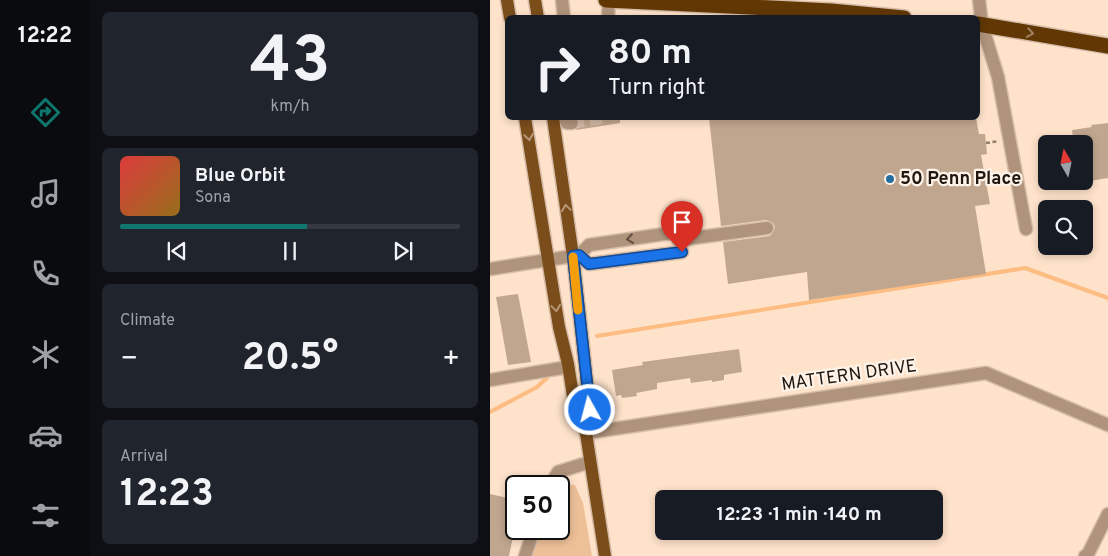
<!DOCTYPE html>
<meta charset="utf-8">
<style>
body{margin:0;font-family:Overpass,sans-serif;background:#20242c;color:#f1f3f6;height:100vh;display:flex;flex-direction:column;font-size:19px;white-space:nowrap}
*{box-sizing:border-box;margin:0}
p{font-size:16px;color:#9ea1a6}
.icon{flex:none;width:28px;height:28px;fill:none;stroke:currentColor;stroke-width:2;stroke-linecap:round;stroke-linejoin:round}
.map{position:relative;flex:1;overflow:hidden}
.sheet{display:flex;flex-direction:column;gap:12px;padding:12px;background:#0d0f14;width:400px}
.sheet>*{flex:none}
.banner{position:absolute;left:15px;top:15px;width:475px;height:105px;border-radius:8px;box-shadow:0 2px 8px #0003;background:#171b24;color:#f1f3f6;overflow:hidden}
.needle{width:32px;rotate:351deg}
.fabs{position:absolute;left:548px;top:135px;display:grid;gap:10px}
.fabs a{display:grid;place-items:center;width:55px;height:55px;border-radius:8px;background:#171b24;box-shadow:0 2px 8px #0003;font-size:25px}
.speed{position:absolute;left:15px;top:475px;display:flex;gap:10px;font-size:25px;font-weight:700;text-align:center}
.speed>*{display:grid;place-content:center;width:65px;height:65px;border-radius:50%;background:#171b24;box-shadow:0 2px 8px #0003;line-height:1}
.speed .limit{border:2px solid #111;border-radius:8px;background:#fff;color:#111}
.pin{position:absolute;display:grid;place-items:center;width:42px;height:42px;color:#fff;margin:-51px -21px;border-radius:50% 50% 50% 0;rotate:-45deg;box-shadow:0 0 5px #0007}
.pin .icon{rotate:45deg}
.me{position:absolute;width:55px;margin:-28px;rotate:353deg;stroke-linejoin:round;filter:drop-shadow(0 0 4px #0008)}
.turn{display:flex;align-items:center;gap:18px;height:105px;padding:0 20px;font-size:22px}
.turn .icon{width:65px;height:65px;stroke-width:2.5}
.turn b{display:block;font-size:35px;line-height:42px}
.big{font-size:38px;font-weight:700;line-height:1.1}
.sheet .card{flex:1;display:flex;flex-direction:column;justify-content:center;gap:8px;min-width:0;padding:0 18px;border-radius:8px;background:#20242c}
.sheet .dial{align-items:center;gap:0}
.dial b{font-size:65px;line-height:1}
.song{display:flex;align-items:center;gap:15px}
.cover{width:60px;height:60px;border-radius:8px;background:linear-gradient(135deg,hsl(0 70% 55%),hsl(40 70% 35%))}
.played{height:5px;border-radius:2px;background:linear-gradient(90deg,#0f766e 55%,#363941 55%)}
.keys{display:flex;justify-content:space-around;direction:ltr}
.heat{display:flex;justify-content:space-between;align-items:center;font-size:28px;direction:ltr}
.trip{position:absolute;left:165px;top:490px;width:288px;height:50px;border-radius:8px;background:#171b24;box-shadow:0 2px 8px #0003;font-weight:700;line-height:50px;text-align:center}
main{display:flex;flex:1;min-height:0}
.tab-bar{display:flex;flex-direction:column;width:90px;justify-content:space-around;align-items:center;background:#090b0e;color:#9ea1a6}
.tab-bar .icon{width:35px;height:35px}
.tab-bar .current{color:#0f766e}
.tab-bar b{font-size:22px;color:#f1f3f6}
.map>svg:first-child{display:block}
.green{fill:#edc098}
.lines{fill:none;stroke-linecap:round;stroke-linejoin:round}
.stream{stroke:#fcbc82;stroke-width:4}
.building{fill:#c1a68f}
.minor-tunnel{stroke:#d2b9a4;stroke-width:12;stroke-dasharray:12 6;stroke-linecap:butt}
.minor-casing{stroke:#d6bda8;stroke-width:15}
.major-casing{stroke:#d6bda8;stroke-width:15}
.highway-casing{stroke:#d6bda8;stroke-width:18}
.path{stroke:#93806f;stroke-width:2.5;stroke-dasharray:4 2.5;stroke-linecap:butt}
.minor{stroke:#af937b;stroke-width:12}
.major{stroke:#7b4d1b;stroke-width:12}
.highway{stroke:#613704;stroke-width:15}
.oneway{stroke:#a08260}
.oneway2{stroke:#b69878}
.oneway3{stroke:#614f3f}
.route-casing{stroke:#114b97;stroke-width:12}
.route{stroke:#1a73e8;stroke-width:9}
.slow{stroke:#f59e0b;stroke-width:9}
.poi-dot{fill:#246ea2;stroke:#fef3e9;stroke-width:2}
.labels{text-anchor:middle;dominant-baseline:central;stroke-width:4.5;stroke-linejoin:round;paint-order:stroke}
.poi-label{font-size:18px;font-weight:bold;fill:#21170e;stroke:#fef3e9;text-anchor:start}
.street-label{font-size:18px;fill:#21170e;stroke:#fef3e9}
</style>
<main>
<nav class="tab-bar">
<b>12:22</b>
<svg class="icon current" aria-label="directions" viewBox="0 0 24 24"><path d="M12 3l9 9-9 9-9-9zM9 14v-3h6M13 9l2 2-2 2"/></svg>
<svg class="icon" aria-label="music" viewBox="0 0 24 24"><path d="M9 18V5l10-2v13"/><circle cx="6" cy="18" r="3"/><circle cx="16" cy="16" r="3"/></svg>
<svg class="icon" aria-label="phone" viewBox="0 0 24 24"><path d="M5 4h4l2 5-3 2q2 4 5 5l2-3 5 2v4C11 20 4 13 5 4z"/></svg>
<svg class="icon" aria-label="climate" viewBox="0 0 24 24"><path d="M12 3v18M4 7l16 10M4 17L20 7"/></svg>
<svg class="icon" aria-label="car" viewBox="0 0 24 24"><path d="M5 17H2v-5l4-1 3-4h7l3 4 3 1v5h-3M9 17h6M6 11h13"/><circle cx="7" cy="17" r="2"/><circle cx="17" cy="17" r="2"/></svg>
<svg class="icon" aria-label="filters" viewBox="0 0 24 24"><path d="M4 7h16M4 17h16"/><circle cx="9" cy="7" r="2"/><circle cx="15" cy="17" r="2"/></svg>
</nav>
<section class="sheet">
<div class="card dial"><b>43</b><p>km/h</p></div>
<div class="card">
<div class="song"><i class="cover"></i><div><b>Blue Orbit</b><p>Sona</p></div></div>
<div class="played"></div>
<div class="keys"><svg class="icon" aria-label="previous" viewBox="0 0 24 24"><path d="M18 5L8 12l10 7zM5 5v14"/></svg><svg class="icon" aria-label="pause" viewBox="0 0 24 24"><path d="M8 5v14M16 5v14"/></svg><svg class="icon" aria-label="next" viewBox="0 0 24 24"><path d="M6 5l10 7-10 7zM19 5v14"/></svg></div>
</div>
<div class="card"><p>Climate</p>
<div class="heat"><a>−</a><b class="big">20.5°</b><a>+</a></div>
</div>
<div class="card"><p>Arrival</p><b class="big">12:23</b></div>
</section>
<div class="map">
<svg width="618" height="556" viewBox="0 0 618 556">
<rect width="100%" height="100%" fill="#fee2ca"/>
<path class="green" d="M74 484 85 485 93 503 102 556H42L52 529H69V490Z"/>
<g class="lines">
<g class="stream">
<path d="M107 336 535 268 618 298"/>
<path d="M0 412 47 387 58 377"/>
</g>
</g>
<g class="building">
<path d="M88 118H130V123L86 130 90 123Z"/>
<path d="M219 118H486L489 134H495L497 154 491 155 500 204 485 206 496 274 319 300 317 272 238 284 233 242 279 236 282 234 285 227 283 223 276 220 231 226Z"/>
<path d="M618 123V178L594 182V144H584L582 130 602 127 601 125Z"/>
<path d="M28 294 41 362 18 365 6 297Z"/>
<path d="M249 349 252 372 234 375V380L222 382V380L201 383 200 378 167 383V389L146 393 147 396 132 398 131 395 126 396 122 370 153 365 152 362Z"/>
<path d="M0 494 26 500V522L19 556H0Z"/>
</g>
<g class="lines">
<path class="minor-tunnel" d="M82 123 113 118"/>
<g class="minor-casing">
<g id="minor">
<path d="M72 0 74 18"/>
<path d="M489 0 492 25 508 77 536 229"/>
<path d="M118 18 119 0"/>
<path d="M74 118 77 123H82"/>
<path d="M189 240 277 228"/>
<path d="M89 255 99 264 192 252"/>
<path d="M0 269 89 255 99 245 188 232"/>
<path d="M0 380 78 367"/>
<path d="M96 433 496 373 618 425"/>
<path d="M60 486 68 472 100 462"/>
<path d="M35 556 44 529"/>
<path d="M595 556 598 554 618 514"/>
</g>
</g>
<g class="major-casing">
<g id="major">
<path d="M17 0 20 18"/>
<path d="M45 0 48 18"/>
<path d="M35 118 69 327 78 364 86 415 96 433 115 556"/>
<path d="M63 118 83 256 100 410 96 433"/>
</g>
</g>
<g class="highway-casing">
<g id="highway">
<path d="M116 0 341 11 414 18"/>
<path d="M488 24 618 46"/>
</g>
</g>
<path class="path" d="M496 143 509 141"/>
<use href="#minor" class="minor"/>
<use href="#major" class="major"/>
<use href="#highway" class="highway"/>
</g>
<defs><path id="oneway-chevron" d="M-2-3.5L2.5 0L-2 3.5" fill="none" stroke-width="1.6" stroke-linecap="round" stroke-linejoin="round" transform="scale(1.25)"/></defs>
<use class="oneway" href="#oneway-chevron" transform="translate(540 33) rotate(10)"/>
<g class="oneway2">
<use href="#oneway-chevron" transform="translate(39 137) rotate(81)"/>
<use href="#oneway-chevron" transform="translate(76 208) rotate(-98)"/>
<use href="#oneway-chevron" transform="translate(66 308) rotate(82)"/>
</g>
<use class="oneway3" href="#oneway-chevron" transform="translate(140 239) rotate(172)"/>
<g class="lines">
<g class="route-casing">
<path id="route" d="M100 410 83 256 89 255 99 264 192 252"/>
</g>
<use href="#route" class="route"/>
<path class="slow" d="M83 257 88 310"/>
</g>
<circle class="poi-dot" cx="400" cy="179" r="5"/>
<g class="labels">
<g class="poi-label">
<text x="410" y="179">50 Penn Place</text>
</g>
<g class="street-label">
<text transform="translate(359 376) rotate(-8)">MATTERN DRIVE</text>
</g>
</g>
</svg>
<div class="fabs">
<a><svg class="needle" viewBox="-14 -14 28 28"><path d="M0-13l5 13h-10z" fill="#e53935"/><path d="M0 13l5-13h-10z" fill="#9ea1a6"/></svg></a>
<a><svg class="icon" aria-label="search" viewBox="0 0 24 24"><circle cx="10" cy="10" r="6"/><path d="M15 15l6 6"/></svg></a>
</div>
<div class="speed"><div class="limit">50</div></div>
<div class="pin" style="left:192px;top:252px;background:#d93025"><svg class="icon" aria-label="arrive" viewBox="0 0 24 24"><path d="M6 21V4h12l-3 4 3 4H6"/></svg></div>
<svg class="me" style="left:100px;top:410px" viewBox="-20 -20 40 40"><circle r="17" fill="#1a73e8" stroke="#fff" stroke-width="3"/><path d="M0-11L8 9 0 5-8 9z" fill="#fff"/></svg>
<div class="trip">12:23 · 1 min · 140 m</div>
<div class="banner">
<div class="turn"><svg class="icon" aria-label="right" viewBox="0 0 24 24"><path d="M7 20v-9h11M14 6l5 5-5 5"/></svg><div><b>80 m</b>Turn right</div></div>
</div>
</div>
</main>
